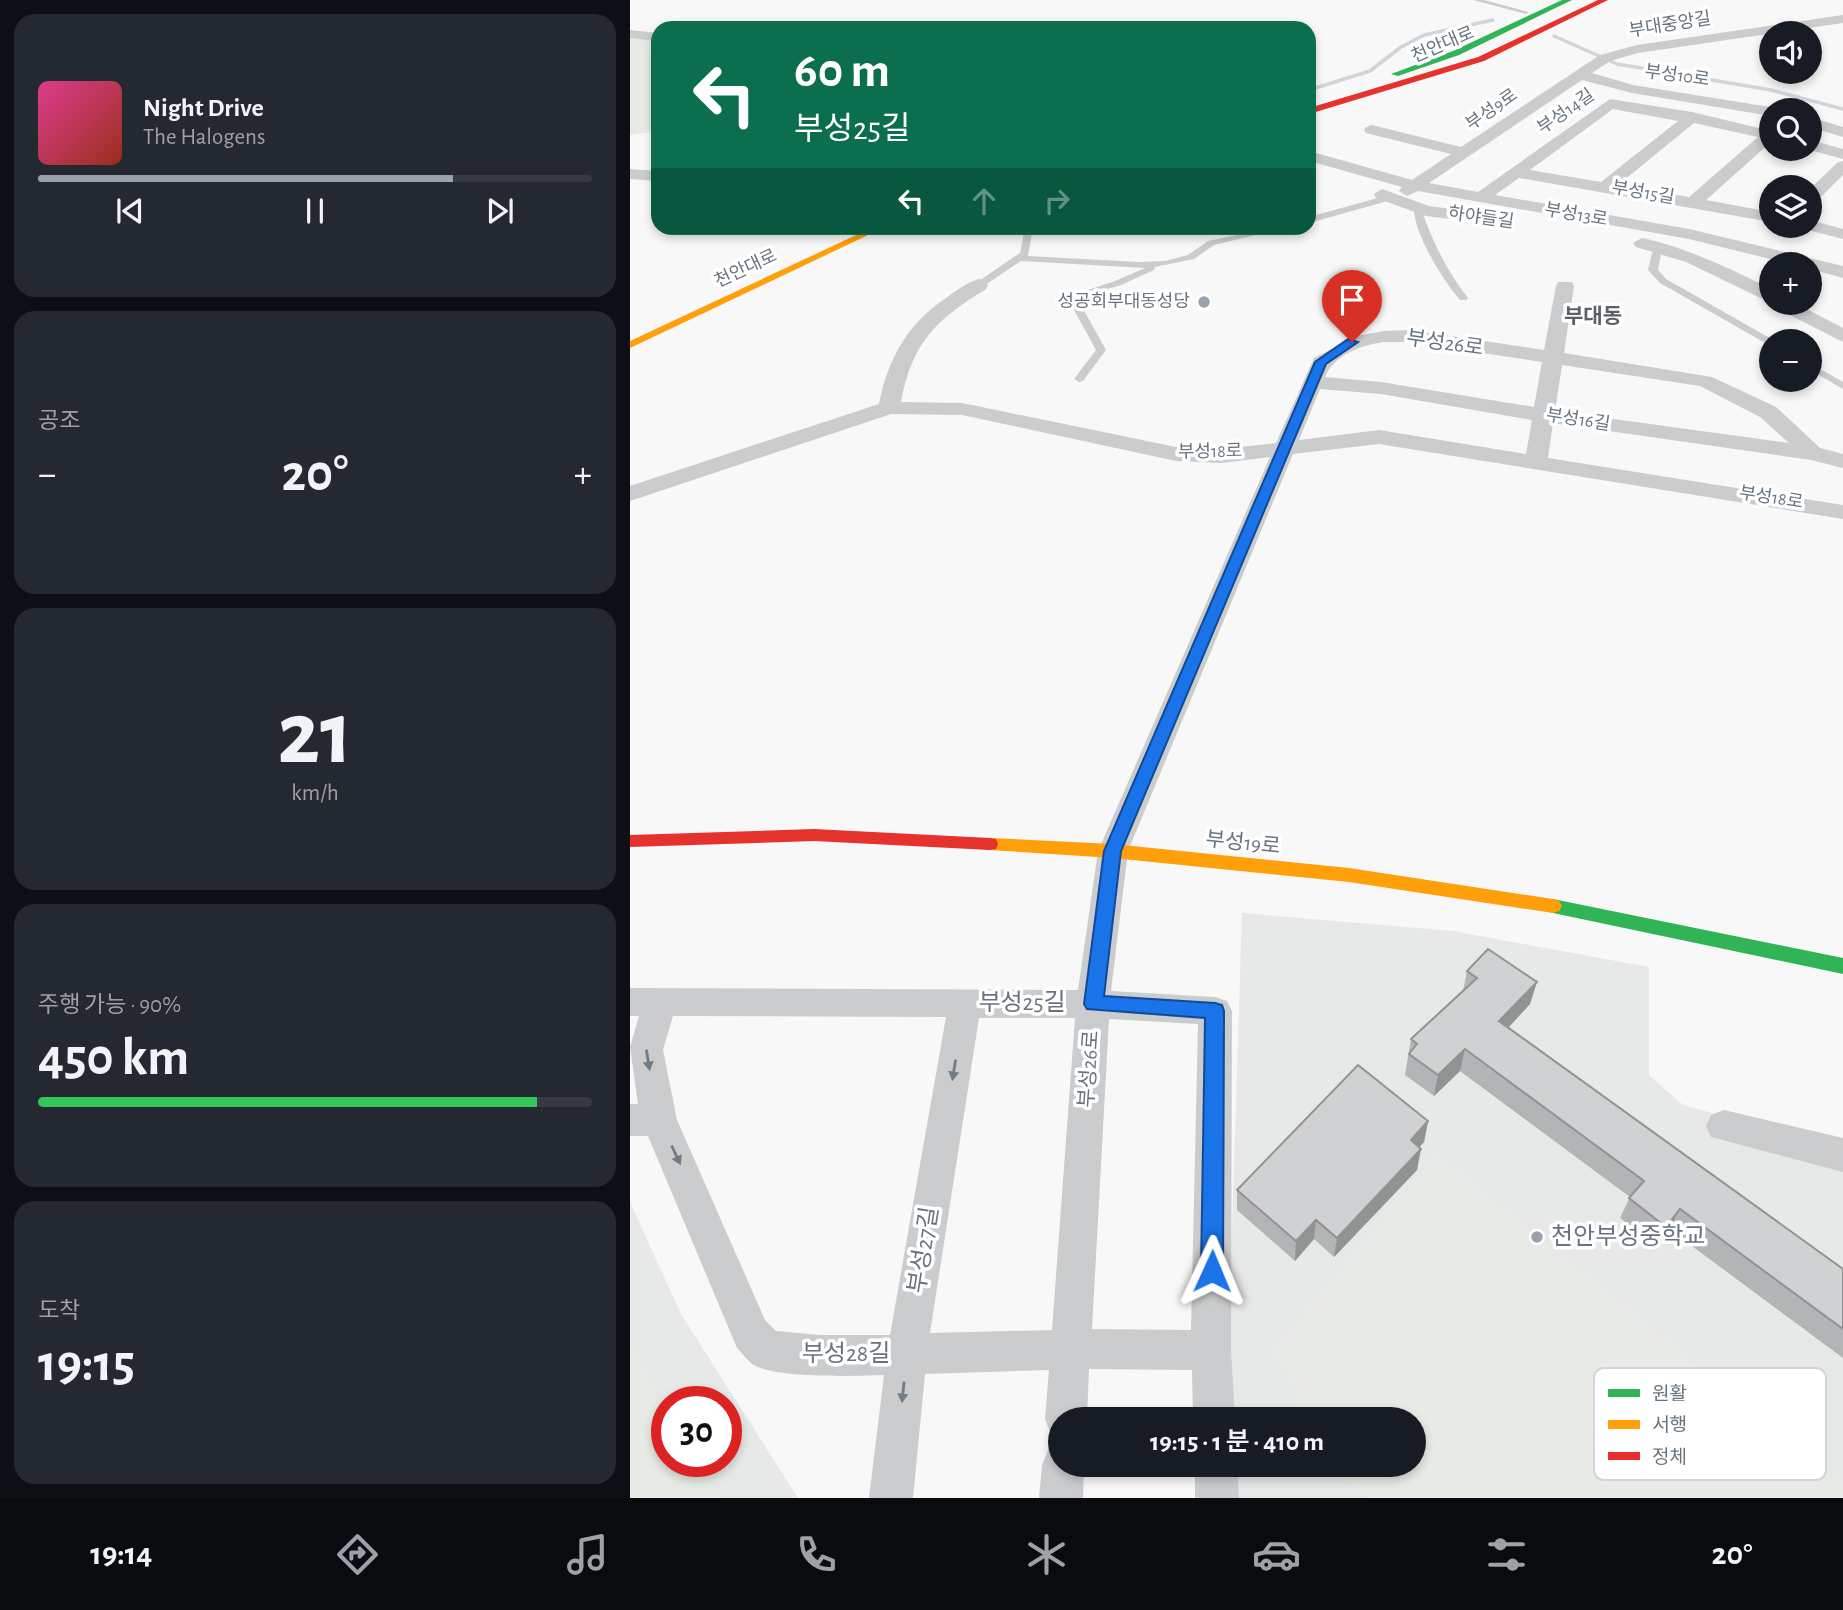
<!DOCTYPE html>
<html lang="ko">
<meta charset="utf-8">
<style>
body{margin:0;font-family:"Alegreya Sans","Noto Sans KR",sans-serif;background:#242831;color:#f1f3f6;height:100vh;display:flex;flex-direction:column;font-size:26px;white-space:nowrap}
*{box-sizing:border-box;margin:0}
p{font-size:23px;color:#9ea1a6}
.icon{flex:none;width:38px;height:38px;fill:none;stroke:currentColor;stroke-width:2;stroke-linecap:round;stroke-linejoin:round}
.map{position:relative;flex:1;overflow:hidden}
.details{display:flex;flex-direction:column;gap:14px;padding:14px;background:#0d0f14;width:630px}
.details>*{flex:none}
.top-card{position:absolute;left:21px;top:21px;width:665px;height:214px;border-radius:21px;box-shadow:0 4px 10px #0003;background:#0b6e4f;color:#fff;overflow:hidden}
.fabs{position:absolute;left:1129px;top:21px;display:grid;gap:14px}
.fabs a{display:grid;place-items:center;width:63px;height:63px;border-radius:50%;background:#171b24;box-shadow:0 4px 10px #0003;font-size:35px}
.speed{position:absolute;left:21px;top:1386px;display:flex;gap:14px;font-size:35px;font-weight:700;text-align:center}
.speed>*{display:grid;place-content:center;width:91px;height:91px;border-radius:50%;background:#171b24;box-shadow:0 4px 10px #0003;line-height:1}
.speed .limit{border:10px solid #d22;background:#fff;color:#111}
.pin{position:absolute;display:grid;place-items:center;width:60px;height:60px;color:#fff;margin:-72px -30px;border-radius:50% 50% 50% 0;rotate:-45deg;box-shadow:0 0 7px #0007}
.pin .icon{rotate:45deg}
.me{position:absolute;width:77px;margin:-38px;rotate:1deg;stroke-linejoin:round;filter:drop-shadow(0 0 5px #0008)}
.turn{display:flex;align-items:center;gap:24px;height:147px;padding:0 28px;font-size:32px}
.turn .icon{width:91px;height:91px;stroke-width:2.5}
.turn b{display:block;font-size:49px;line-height:60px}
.lanes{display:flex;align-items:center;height:66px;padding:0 28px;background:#0003;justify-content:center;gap:35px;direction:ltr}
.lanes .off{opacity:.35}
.big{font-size:52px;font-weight:600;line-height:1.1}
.details .tile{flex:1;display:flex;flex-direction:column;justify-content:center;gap:10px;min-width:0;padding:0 24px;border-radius:21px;background:#242831}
.details .dial{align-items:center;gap:0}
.dial b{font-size:91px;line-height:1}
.song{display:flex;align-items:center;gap:21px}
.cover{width:84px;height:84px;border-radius:10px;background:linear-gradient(135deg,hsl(330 70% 55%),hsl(10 70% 35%))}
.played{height:7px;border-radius:4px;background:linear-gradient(90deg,#99a2aa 75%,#363941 75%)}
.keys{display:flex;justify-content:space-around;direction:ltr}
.heat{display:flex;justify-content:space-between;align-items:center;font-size:38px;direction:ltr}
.charge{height:10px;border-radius:5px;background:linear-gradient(90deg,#34c759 90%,#363941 0)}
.trip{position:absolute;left:418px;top:1407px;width:378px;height:70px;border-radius:35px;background:#171b24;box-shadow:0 4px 10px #0003;font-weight:600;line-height:70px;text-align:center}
.dock{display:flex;height:112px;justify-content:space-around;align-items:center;background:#090b0e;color:#9ea1a6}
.dock .icon{width:49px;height:49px}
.dock .selected{color:#99a2aa}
.dock b{font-size:32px;color:#f1f3f6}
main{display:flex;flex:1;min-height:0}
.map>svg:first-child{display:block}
.built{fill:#e7e8e8;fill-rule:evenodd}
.green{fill:#e7eae5}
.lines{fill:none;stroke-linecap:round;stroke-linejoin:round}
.stream{stroke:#cfd5d8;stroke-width:3.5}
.lane{fill:#cbcccd;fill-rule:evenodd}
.street{fill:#cbcccd;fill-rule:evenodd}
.fast{fill:#30b455;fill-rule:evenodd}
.slow{fill:#ff9f0a;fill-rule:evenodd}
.jam{fill:#e5322d;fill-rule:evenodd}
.wall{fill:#b2b4b5}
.shaded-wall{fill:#919293}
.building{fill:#cfd1d2;stroke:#919293;stroke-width:2}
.oneway{fill:#707d88}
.route{fill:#1a73e8;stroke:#114b97;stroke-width:2}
.poi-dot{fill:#99a2aa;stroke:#fff;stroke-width:2.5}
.labels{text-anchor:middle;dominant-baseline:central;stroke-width:7;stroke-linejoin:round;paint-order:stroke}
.far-street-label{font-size:18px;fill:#667480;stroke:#fff}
.far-poi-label{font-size:18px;fill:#667480;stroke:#fff;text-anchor:end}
.far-quarter-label{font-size:21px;font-weight:bold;fill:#58626b;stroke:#fff}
.street-label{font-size:21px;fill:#667480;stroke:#fff}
.near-street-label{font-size:24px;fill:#667480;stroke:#fff}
.near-poi-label{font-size:24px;fill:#667480;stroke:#fff;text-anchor:start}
.key{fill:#fff;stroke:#d1d5d9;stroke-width:2}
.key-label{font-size:19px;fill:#667480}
</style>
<main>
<section class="details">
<div class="tile">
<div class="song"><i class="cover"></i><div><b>Night Drive</b><p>The Halogens</p></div></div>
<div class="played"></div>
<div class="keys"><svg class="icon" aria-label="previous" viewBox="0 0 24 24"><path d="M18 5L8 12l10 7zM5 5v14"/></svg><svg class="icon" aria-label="pause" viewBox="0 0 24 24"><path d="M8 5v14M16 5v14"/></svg><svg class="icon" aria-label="next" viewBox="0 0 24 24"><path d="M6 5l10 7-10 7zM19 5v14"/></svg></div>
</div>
<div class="tile"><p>공조</p>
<div class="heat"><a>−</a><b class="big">20°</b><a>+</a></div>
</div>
<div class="tile dial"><b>21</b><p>km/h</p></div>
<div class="tile"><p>주행 가능 · 90%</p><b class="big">450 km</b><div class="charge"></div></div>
<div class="tile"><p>도착</p><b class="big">19:15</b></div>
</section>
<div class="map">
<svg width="1213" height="1498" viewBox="0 0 1213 1498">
<rect width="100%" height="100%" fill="#f8f8f8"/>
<g class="built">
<path d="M612 913 823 931 1019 967V1075L1053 1105 1213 1149V1498H602L600 1465H784V1419H600L599 1324Z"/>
<path d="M0 1202 51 1314 168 1498H0ZM37 1402H96V1461H37Z"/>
</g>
<g class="green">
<path d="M0 38 28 39V131L0 135Z"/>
<path d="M807 1157 1213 1485V1498H737L704 1465H784V1419H664L674 1389 643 1355Z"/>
<path d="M0 1350 37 1411V1461H67L90 1498H0Z"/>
</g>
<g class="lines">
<g class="stream">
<path d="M924 36 987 64 1141 90 1213 109"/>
<path d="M679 90 740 71 771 47 794 35 863 20"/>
</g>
<g class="lane">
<path d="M843 0H854L899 12 896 14Z"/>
<path d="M762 194 766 197 765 199 679 223V217Z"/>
<path d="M784 207 791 209C803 242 816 270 838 298L836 300H830C813 280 783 233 784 207Z"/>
<path d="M395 228H403L398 256 509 262 535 261 558 255 578 241 641 228H655L584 245 564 259 525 267 524 270 491 285 447 298 476 350 453 381 449 382 444 379 466 350 437 297 485 281 515 268 391 261 352 287H346V283L390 253Z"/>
<path d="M1035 245 1039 248 1031 254 1028 270 1036 279 1145 341H1141V345L1137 344 1030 283 1018 270 1022 253Z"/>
<path d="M1180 363 1213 382V389L1180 370Z"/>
</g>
<g class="street">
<path d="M1213 15V23L1008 53 980 61 962 73 1003 85 1146 108 1148 110H1141V116L1002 93 952 80 799 183 848 192 980 99 1062 112 1141 131V142L1076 200 1141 212V222L889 178 865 195 1059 229 1213 266V278L1180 269V264H1160L1059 239 788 191 777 196 769 191 772 187 679 161V151L782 180 821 154 736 133 734 130 736 127 742 125 831 147 970 55 1007 45ZM983 109 1048 121 971 182 900 170ZM1064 123 1128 137 1059 197 988 185Z"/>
<path d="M0 30 28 33V41L0 38Z"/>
<path d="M1180 117 1213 127V137L1180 127Z"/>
<path d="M1180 140 1213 149V159L1176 149H1180Z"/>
<path d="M1213 161V175L1186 202 1180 203V189L1207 163Z"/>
<path d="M0 169 28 171V181L0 179Z"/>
<path d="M752 189 799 206 868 215 877 220 868 225 796 216 746 198 744 194Z"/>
<path d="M1180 220 1213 229V239L1174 229 1172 226H1180Z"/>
<path d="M1012 238C1058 248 1099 268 1141 289V303L1056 262 1006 247 1003 243Z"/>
<path d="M349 279 356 281 358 285 356 289C306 320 282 342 271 402L332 403 546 447 592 449 646 443 684 358 726 336 754 331 780 330 914 350 926 286 928 282H942L944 286 934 353 1082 377 1146 407 1190 448 1213 454V468L1181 460 923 423 918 458 1213 505V519L749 444 663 454 498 851 481 991 585 997 597 1001 602 1011 601 1350 605 1419H563L562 1370 459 1369 457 1419H430V1437L421 1434 415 1419 419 1370 295 1374 283 1498H239L254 1375C226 1376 144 1379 122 1364 117 1360 112 1353 107 1348L18 1136H0V1104H8L0 1047 9 1016H0V988L448 990 468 851 640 457 592 463 546 461 332 415 261 414 0 501V486L249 404C258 359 277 324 316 298 326 291 337 282 349 279ZM754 342H780L912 362 904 407 751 382 695 377C704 355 731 345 754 342ZM932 365 1070 386 1130 417 1159 443 925 411ZM690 389 751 394 902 420 896 454 749 430 669 440ZM43 1016 316 1017 260 1335H190L146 1331 135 1320 47 1120 33 1050ZM349 1018H445L422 1330 300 1333ZM479 1019 568 1024 561 1330 462 1329Z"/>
<path d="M1141 303H1165L1213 328V342L1144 307Z"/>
<path d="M1094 1110 1213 1138V1172L1081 1137 1076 1126 1081 1115Z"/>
<path d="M430 1445V1465H454L453 1498H409L412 1465 418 1450Z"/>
<path d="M565 1465H607L609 1498H565Z"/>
</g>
<g class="fast">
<path d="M932 0H942L829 55 768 76 761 74 823 51Z"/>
<path d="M923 899 1213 958V974L923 913 917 911 914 906 917 901Z"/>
</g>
<g class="slow">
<path d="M241 228H253L0 348V341Z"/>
<path d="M360 838 483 844 719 868 923 899 929 901 932 906 929 911 923 913 719 882 483 858 360 850 354 849 352 844 354 839Z"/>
</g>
<g class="jam">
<path d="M968 0H978L854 61 679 114V108L848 57Z"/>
<path d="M184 829 360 838 366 839 368 844 366 849 360 850 184 841 0 847V835Z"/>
</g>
</g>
<g class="wall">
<path d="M837 971 900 1004 878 1028 1213 1269V1358L1039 1229 1026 1246 990 1218 1000 1197 830 1071 804 1096 775 1075 781 1039 833 991Z"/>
<path d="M798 1121 794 1142 789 1147 787 1170 704 1257 684 1239 665 1261 607 1210V1190Z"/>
</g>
<g class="shaded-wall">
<path d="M907 982 900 1004 864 1043 869 1021Z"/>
<path d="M835 1049 830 1071 804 1096 808 1075Z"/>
<path d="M798 1121 794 1142 777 1161 781 1140Z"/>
<path d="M791 1149 787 1170 704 1257 707 1238Z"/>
<path d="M1050 1209 1039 1229 1026 1246 1036 1227Z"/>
<path d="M686 1220 684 1239 665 1261 666 1241Z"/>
</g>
<g class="building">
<path d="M858 949 907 982 869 1021 1213 1269V1329L1050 1209 1036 1227 999 1198 1014 1181 835 1049 808 1075 779 1054 787 1044 781 1039 847 978 837 971Z"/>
<path d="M728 1065 798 1121 781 1140 791 1149 707 1238 686 1220 666 1241 607 1190Z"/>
</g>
<defs><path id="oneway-solid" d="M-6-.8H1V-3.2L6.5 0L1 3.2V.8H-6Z" transform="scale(1.75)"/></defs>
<g class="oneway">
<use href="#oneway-solid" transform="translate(18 1060) rotate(81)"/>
<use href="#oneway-solid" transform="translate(324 1070) rotate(99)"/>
<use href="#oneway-solid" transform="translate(46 1155) rotate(65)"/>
<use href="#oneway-solid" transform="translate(273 1392) rotate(96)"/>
</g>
<path class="route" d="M718 339 728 342 696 364 491 851 474 996 585 1003 592 1005 594 1011 593 1271 589 1279 582 1282 574 1279 571 1271 575 1018 457 1009 454 1004 474 851 685 362Z"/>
<g class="poi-dot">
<circle cx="574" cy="302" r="7"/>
<circle cx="907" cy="1237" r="7"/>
</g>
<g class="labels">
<g class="far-street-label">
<text transform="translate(1040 25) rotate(-9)">부대중앙길</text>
<text transform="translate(813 45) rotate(-23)">천안대로</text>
<text transform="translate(1047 76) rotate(8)">부성10로</text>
<text transform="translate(862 110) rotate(-35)">부성9로</text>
<text transform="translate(936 112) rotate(-35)">부성14길</text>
<text transform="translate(1013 193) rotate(10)">부성15길</text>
<text transform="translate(946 215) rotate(10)">부성13로</text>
<text transform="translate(851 218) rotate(8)">하야들길</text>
<text transform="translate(116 269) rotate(-25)">천안대로</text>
<text transform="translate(948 420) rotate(9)">부성16길</text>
<text transform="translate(580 452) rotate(-1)">부성18로</text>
<text transform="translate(1141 498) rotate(9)">부성18로</text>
</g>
<g class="far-poi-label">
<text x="560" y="302">성공회부대동성당</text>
</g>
<g class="far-quarter-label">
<text x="963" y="316">부대동</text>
</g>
<g class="street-label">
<text transform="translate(815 343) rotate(8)">부성26로</text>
<text transform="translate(613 843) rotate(6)">부성19로</text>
<text transform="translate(459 1069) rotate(-86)">부성26로</text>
</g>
<g class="near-street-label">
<text x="392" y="1003">부성25길</text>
<text transform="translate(294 1250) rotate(-81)">부성27길</text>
<text x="216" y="1354">부성28길</text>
</g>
<g class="near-poi-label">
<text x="921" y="1237">천안부성중학교</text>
</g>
</g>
<rect x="964" y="1368" width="232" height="112" rx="10" class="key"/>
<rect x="978" y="1389" width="32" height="8" fill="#30b455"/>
<rect x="978" y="1420" width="32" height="9" fill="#ff9f0a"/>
<rect x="978" y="1452" width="32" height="8" fill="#e5322d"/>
<g class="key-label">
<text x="1022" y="1400">원활</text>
<text x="1022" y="1431">서행</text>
<text x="1022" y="1463">정체</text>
</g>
</svg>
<div class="fabs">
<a><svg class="icon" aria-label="sound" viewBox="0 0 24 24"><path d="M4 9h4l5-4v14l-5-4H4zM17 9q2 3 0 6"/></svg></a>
<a><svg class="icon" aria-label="search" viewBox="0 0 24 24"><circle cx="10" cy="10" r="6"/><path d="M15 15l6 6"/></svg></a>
<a><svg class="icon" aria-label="layers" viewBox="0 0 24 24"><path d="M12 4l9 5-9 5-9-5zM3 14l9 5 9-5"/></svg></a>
<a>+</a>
<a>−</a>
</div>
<div class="speed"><div class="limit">30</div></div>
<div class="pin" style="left:722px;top:342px;background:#d93025"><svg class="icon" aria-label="arrive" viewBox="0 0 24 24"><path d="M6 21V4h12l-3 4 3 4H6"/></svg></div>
<svg class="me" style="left:582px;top:1271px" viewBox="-20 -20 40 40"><path d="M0-17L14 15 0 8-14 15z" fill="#1a73e8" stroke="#fff" stroke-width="4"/></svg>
<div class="trip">19:15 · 1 분 · 410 m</div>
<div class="top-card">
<div class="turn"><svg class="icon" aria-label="left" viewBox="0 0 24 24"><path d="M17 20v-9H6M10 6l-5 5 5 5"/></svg><div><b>60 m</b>부성25길</div></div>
<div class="lanes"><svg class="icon" aria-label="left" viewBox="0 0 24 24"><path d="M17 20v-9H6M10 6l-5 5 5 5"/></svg><svg class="icon off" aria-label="ahead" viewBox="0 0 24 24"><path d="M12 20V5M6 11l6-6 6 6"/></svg><svg class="icon off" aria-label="right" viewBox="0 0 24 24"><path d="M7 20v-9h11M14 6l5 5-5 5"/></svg></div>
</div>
</div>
</main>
<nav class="dock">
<b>19:14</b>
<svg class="icon selected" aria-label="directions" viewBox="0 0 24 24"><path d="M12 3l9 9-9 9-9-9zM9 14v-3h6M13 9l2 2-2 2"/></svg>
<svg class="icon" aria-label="music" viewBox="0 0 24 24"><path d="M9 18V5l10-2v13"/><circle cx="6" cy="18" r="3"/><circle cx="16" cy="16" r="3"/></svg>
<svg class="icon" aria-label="phone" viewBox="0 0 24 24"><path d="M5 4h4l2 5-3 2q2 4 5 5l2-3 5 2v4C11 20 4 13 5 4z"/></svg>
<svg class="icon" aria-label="climate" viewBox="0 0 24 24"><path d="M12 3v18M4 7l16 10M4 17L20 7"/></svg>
<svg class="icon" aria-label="car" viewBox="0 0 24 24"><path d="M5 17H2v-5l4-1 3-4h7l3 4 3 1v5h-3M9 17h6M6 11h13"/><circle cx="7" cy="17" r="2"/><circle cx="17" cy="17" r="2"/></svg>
<svg class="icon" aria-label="filters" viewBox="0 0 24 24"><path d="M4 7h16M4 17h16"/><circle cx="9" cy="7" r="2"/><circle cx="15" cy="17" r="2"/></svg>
<b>20°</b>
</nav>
